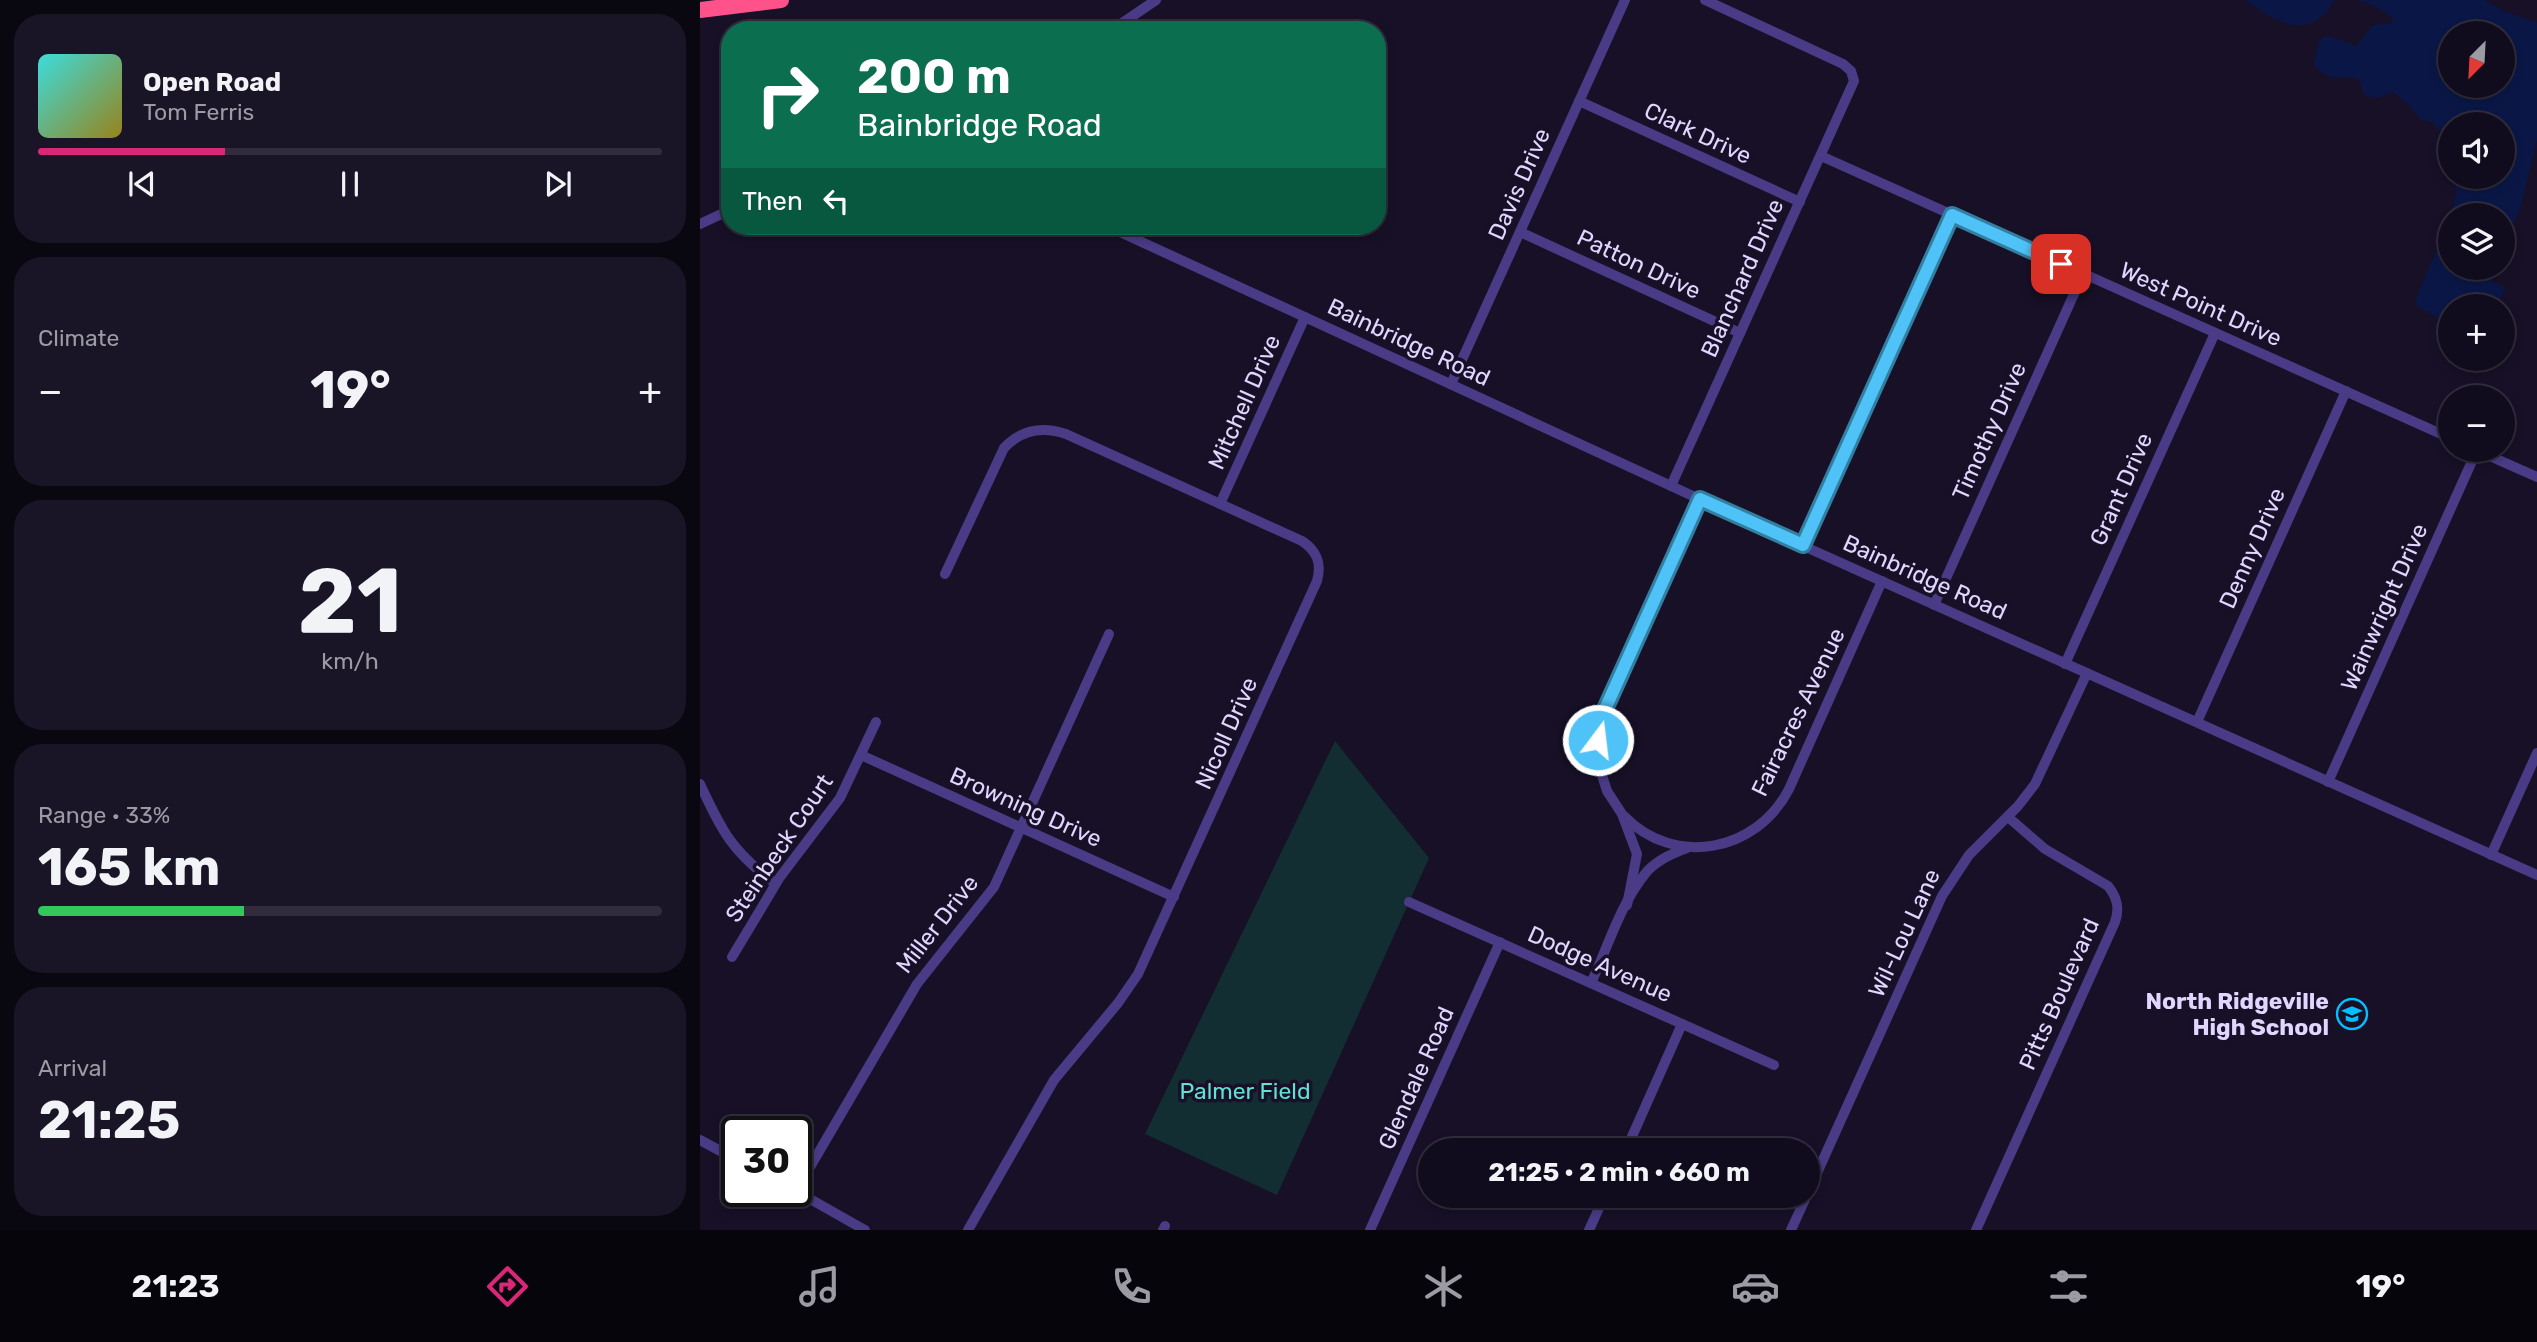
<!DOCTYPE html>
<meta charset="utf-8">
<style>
body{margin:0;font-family:Rubik,sans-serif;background:#1a1526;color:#f1f3f6;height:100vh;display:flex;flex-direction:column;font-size:26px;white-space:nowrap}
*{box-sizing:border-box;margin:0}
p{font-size:23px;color:#9c9ba4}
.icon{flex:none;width:38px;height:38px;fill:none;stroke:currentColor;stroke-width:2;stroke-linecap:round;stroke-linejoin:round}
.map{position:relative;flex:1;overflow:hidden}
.sheet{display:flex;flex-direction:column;gap:14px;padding:14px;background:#090710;width:700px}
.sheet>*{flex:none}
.banner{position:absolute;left:21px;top:21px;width:665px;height:214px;border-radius:28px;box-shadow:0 4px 10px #0003,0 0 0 2px #302c3b;background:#0b6e4f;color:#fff;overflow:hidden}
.needle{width:46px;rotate:204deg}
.controls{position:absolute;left:1738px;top:21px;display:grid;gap:14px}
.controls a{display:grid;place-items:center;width:77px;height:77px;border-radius:50%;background:#110c1d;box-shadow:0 4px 10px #0003,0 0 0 2px #302c3b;font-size:35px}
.speed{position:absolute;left:21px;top:1116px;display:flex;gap:14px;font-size:35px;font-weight:700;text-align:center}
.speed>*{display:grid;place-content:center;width:91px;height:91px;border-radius:50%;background:#110c1d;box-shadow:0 4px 10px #0003,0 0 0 2px #302c3b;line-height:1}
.speed .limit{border:4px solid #111;border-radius:10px;background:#fff;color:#111}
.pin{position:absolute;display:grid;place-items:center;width:60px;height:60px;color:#fff;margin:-30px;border-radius:14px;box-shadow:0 4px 10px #0006}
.me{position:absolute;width:77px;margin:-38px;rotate:15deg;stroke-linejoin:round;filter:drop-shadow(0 0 5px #0008)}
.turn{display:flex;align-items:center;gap:24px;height:147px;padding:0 21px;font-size:32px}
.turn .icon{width:91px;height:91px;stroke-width:2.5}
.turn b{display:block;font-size:49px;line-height:60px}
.then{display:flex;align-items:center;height:66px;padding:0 21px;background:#0003;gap:14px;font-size:26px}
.big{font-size:52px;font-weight:700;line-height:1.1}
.sheet .card{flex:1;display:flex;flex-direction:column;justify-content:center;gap:10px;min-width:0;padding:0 24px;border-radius:28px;background:#1a1526}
.sheet .dial{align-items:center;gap:0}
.dial b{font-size:91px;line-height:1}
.song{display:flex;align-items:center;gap:21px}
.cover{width:84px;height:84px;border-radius:10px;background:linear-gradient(135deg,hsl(180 70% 55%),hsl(50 70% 35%))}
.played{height:7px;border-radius:4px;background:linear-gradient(90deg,#db2777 30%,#302c3b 30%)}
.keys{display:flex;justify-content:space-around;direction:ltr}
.heat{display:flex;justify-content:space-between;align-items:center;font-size:38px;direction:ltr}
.charge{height:10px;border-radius:5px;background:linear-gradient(90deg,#34c759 33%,#302c3b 0)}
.trip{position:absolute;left:718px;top:1138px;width:402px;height:70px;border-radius:35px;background:#110c1d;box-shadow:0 4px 10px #0003,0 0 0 2px #302c3b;font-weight:700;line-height:70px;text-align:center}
.menu{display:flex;height:112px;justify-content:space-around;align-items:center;background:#07050c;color:#9c9ba4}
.menu .icon{width:49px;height:49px}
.menu .current{color:#db2777}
.menu b{font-size:32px;color:#f1f3f6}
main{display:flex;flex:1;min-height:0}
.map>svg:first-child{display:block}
.green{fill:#132e32}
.water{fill:#0a1746;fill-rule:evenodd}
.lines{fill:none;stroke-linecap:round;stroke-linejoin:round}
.minor{stroke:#493b86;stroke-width:10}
.highway{stroke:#ff518a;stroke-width:16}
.route-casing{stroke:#337fa1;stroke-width:18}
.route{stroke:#4fc3f7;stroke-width:12}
.labels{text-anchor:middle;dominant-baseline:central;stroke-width:7;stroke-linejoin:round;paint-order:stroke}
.street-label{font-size:23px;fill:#e1d6ff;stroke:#171027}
.poi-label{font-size:23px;font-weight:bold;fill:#e1d6ff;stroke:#171027;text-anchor:end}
.park-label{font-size:23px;fill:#61e0d4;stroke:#171027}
</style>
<main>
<section class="sheet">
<div class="card">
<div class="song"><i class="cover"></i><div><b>Open Road</b><p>Tom Ferris</p></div></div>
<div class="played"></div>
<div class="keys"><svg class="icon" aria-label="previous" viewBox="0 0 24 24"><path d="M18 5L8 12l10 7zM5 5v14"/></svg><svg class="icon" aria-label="pause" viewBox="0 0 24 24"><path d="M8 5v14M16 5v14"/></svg><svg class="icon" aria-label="next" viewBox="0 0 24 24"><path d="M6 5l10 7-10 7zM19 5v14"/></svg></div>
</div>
<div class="card"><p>Climate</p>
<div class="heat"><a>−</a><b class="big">19°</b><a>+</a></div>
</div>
<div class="card dial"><b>21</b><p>km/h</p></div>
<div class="card"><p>Range · 33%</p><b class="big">165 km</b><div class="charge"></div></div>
<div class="card"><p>Arrival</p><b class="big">21:25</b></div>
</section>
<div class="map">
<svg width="1837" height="1230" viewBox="0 0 1837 1230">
<rect width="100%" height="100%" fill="#171027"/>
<path class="green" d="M635 741 729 858 577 1195 445 1134Z"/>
<g class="water">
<path d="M1545 0H1634C1611 43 1576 23 1545 0Z"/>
<path d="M1658 0H1784L1804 11 1837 23V140L1820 209 1803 248 1802 215H1751L1756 195 1755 177H1802V124H1750V140L1732 122 1721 120 1708 104 1693 92C1682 96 1675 101 1664 94L1659 79C1641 74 1630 85 1614 65L1618 43 1623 37 1630 36 1656 46 1673 25 1692 23 1693 18 1675 6ZM1750 33H1802V86H1750Z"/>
<path d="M1750 219V268H1794L1791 280 1805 288 1797 306H1750V325L1717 306 1716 299Z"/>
</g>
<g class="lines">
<g class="minor">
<path d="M412 30 456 0"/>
<path d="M879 101 1100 202"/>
<path d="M1121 156 1750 438"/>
<path d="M0 224 30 210"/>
<path d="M407 226 1032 514 1837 875"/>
<path d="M820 232 1040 333"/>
<path d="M751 384 925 0"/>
<path d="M1776 450 1837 477"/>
<path d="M971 486 1154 81 1151 71 1143 64 1005 0"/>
<path d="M520 504 605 317"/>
<path d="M1103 545 1252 215"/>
<path d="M245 574 304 448C321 430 342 426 366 434L602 541C617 551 622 563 617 581L438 974 418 1003 354 1080 268 1230"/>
<path d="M1234 605 1383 274"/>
<path d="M1365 664 1515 333"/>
<path d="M1497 722 1646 391"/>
<path d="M161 755 474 897"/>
<path d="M1628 782 1777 450"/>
<path d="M0 784C22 831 32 852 75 883"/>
<path d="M924 816C974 868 1057 852 1089 789L1182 581"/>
<path d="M1791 855 1837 753"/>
<path d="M709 902 1074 1065"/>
<path d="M927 905 937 854 922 814 907 791 899 766 898 740 906 707 1000 499"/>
<path d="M32 957 80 877 140 798 176 722"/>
<path d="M891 983C907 949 921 903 945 874 954 862 973 853 987 848"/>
<path d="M0 1140 37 1160"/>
<path d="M926 1150 982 1024"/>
<path d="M96 1191 217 984 294 887 409 634"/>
<path d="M96 1191 165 1230"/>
<path d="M1108 1193 1242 896 1269 855 1318 806 1335 784 1387 673"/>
<path d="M463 1230 465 1226"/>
<path d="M670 1230 800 942"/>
<path d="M889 1230 905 1195"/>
<path d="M1091 1230 1107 1195"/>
<path d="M1276 1230 1415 922C1420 908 1417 897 1408 886L1345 849 1308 817"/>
</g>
<path class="highway" d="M0 10 81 0"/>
</g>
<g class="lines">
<g class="route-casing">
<path id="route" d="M898 740 906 707 1000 499 1103 545 1252 215 1361 264"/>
</g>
<use href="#route" class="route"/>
</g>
<defs>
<g id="school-ring" transform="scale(1.575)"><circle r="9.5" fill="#171027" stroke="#03bfff" stroke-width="1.5"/><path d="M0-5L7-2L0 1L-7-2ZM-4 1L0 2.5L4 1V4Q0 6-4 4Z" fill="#03bfff"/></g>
</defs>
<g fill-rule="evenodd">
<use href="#school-ring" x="1652" y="1014"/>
</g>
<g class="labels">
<g class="street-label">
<text transform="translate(998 133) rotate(25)">Clark Drive</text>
<text transform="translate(819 184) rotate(-66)">Davis Drive</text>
<text transform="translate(939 264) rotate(25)">Patton Drive</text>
<text transform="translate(1042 278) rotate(-66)">Blanchard Drive</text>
<text transform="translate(1501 304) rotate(24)">West Point Drive</text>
<text transform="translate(709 342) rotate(25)">Bainbridge Road</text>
<text transform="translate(544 402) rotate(-66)">Mitchell Drive</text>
<text transform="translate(1289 431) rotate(-66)">Timothy Drive</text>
<text transform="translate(1421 489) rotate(-66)">Grant Drive</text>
<text transform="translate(1552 548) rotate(-66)">Denny Drive</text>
<text transform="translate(1225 577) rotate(24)">Bainbridge Road</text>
<text transform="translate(1684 607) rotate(-66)">Wainwright Drive</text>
<text transform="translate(1098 712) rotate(-64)">Fairacres Avenue</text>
<text transform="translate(526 733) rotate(-66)">Nicoll Drive</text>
<text transform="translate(326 807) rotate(24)">Browning Drive</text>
<text transform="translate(79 848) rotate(-56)">Steinbeck Court</text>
<text transform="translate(237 924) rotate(-52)">Miller Drive</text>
<text transform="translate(1204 933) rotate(-65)">Wil-Lou Lane</text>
<text transform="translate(900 964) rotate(24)">Dodge Avenue</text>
<text transform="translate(1359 994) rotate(-66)">Pitts Boulevard</text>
<text transform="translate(716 1078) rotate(-66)">Glendale Road</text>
</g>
<g class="poi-label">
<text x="1629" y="1001">North Ridgeville<tspan x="1629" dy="26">High School</tspan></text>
</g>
<g class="park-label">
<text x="545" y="1091">Palmer Field</text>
</g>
</g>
</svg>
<div class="controls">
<a><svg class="needle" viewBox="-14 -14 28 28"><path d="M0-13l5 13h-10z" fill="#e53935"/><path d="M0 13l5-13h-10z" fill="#9c9ba4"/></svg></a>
<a><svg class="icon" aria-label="sound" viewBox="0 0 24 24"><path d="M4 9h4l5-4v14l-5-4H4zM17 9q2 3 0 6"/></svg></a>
<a><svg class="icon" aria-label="layers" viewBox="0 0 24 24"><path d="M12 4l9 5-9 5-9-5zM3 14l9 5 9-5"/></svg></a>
<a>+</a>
<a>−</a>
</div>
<div class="speed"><div class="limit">30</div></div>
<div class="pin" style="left:1361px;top:264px;background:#d93025"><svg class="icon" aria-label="arrive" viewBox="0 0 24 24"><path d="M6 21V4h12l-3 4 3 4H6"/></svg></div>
<svg class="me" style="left:898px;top:740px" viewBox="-20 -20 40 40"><circle r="17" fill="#4fc3f7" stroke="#fff" stroke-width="3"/><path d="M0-11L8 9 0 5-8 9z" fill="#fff"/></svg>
<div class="trip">21:25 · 2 min · 660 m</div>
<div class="banner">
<div class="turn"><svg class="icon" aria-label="right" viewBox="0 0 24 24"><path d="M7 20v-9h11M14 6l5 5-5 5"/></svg><div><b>200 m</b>Bainbridge Road</div></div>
<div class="then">Then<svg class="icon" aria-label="left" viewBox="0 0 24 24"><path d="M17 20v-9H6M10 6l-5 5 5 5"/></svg></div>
</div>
</div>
</main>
<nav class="menu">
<b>21:23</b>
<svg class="icon current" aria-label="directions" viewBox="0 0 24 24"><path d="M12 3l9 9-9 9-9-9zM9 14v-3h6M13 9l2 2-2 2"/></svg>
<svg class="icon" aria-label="music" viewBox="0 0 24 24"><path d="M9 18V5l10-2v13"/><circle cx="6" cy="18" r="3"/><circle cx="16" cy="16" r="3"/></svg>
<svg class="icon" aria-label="phone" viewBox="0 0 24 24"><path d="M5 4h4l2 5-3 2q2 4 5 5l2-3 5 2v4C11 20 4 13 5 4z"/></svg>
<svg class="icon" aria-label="climate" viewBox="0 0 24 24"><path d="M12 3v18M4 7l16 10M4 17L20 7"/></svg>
<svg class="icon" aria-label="car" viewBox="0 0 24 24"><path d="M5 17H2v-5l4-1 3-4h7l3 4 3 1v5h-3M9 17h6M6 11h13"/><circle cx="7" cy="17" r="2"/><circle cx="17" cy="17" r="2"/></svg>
<svg class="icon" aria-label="filters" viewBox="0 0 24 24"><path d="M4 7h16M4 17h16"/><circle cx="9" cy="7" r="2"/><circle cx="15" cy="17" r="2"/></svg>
<b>19°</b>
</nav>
